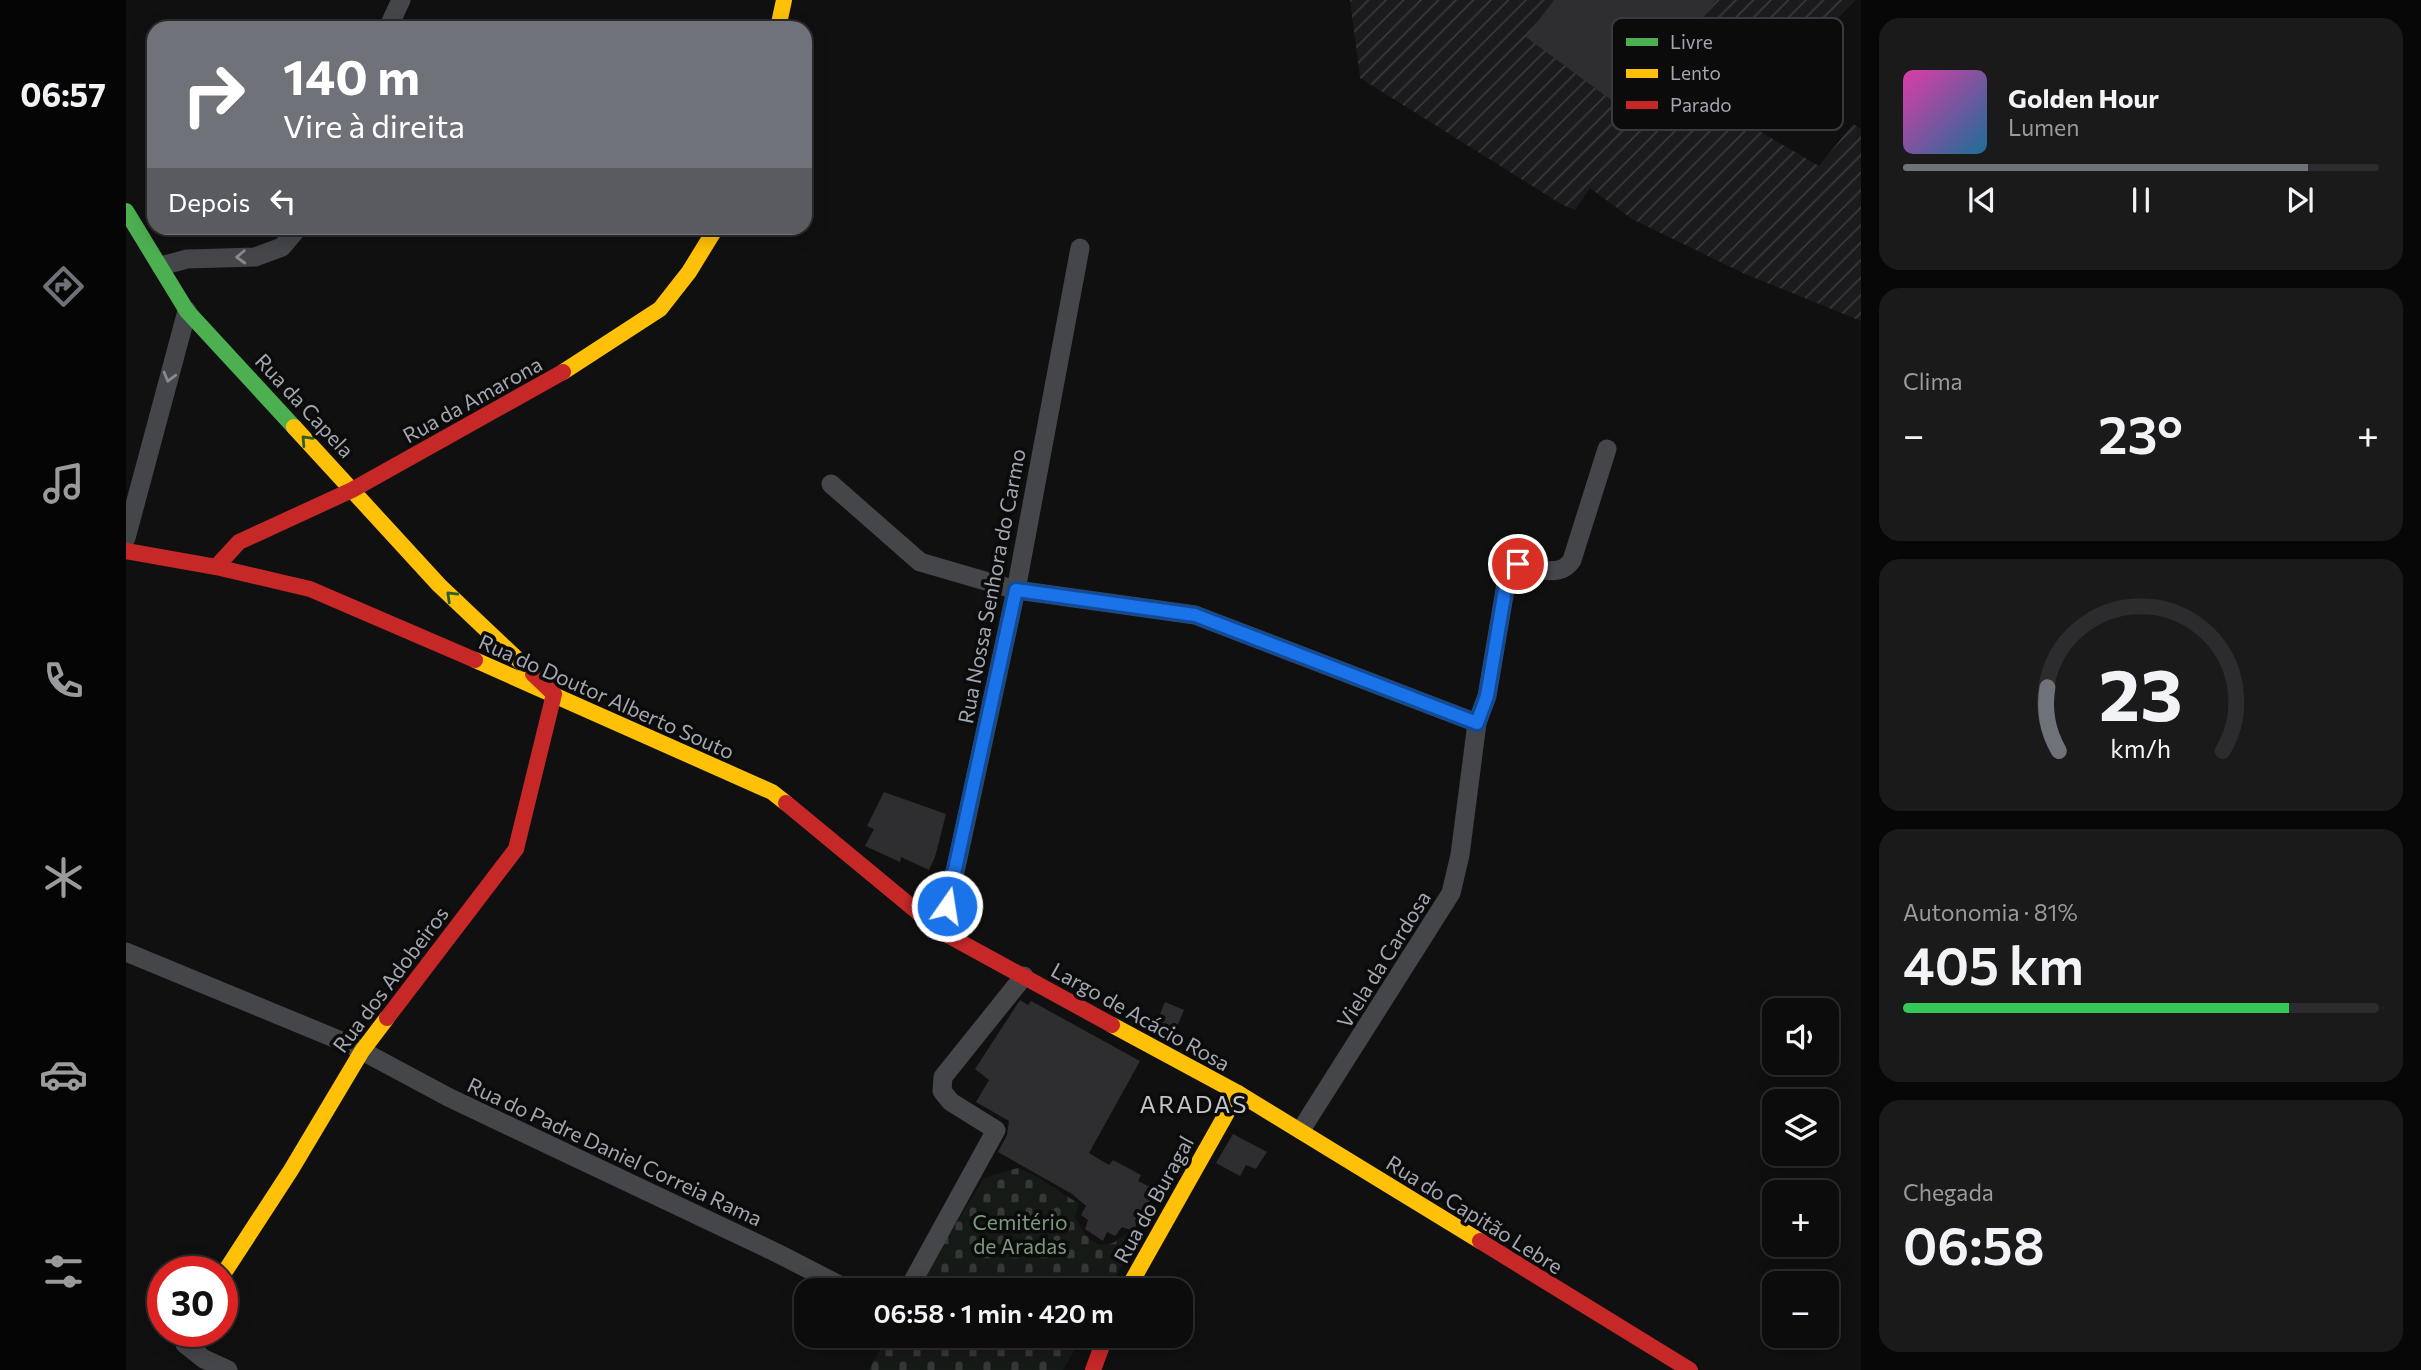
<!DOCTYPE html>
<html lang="pt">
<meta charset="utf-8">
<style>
body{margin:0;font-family:Commissioner,sans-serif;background:#1a1a1b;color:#f1f3f6;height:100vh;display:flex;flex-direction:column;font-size:26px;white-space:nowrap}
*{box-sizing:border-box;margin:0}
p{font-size:23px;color:#9a9b9d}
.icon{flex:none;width:38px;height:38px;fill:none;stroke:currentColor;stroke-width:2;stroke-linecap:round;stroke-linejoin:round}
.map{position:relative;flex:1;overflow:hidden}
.drawer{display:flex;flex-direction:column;gap:18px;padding:18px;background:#070707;width:560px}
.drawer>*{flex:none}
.top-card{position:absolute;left:21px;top:21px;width:665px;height:214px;border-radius:21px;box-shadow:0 4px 18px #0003,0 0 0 2px #2c2c2e;background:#707279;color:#fff;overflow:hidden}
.fabs{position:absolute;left:1636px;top:998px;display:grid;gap:14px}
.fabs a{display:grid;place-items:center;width:77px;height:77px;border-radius:14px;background:#0c0c0d;box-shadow:0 4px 18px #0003,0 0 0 2px #2c2c2e;font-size:35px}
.speed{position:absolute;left:21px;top:1256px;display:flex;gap:14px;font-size:35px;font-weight:700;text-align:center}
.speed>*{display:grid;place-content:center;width:91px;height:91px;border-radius:50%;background:#0c0c0d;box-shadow:0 4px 18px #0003,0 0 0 2px #2c2c2e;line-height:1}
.speed .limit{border:10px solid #d22;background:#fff;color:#111}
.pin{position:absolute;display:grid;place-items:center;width:60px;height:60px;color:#fff;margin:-30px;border:4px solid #fff;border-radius:50%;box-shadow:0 2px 7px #0007}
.me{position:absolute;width:77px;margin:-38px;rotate:13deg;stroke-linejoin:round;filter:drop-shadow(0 0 5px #0008)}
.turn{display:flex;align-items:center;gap:24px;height:147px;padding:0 21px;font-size:32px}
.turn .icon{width:91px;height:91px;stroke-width:2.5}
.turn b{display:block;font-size:49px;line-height:60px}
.then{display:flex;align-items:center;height:66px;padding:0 21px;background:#0003;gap:14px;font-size:26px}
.big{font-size:52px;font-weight:600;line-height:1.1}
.drawer .card{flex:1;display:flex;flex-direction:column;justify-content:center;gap:10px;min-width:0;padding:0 24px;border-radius:21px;background:#1a1a1b}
.drawer .dial{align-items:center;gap:0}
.dial svg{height:182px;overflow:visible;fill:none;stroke:#2c2c2e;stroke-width:7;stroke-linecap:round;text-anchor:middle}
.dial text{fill:#f1f3f6;stroke:none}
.song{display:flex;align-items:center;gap:21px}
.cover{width:84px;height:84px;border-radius:10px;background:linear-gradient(135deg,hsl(320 70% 55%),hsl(200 70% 35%))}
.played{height:7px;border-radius:4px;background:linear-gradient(90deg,#707279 85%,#2c2c2e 85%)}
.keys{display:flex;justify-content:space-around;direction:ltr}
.heat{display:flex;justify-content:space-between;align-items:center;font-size:38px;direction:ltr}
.charge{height:10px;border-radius:5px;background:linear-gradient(90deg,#34c759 81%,#2c2c2e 0)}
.trip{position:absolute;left:668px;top:1278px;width:399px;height:70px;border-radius:21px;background:#0c0c0d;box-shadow:0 4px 18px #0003,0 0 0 2px #2c2c2e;font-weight:600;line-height:70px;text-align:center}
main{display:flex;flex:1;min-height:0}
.menu{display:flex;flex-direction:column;width:126px;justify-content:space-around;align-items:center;background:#050505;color:#9a9b9d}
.menu .icon{width:49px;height:49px}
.menu .active{color:#707279}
.menu b{font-size:32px;color:#f1f3f6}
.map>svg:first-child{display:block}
.industrial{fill:url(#industrial-furrows)}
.cemetery{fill:url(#cemetery-stones)}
.building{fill:#2e2e31}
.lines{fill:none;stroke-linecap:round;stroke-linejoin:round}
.street{stroke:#45464a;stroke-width:19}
.fast{stroke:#4caf50;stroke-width:16}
.slow{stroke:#ffc107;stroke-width:16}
.jam{stroke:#c62828;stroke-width:16}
.oneway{stroke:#878a92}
.oneway2{stroke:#2c5d2e}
.route-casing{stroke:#114b97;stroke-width:18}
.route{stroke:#1a73e8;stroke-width:12}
.labels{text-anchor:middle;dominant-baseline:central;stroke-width:7;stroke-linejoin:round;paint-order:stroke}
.street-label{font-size:21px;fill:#a3a7b1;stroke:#0b0b0c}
.park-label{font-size:21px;fill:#7c9a7d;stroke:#0b0b0c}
.quarter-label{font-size:24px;letter-spacing:2px;fill:#c3c6cd;stroke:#0b0b0c}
.key{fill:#0b0b0c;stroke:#393a3e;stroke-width:2}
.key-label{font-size:19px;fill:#a3a7b1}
</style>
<main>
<nav class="menu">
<b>06:57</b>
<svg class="icon active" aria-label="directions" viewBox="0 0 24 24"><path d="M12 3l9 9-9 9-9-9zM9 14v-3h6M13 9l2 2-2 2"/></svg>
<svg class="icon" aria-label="music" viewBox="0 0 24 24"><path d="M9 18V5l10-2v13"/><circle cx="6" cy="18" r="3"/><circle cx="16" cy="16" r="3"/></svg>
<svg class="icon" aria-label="phone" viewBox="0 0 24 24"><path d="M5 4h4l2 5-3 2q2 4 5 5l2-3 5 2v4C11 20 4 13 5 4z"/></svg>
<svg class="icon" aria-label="climate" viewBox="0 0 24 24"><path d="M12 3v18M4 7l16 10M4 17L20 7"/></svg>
<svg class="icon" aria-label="car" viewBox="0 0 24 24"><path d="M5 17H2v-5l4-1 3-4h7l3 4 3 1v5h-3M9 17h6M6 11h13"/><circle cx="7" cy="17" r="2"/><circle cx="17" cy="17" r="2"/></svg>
<svg class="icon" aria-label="filters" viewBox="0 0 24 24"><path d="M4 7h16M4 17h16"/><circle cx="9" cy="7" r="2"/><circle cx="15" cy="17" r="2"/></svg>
</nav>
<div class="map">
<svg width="1735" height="1370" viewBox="0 0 1735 1370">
<defs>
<pattern id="industrial-furrows" width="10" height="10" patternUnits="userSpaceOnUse" patternTransform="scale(1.75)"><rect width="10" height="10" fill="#1b1b1d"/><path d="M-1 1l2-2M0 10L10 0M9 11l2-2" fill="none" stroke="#39393b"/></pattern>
<pattern id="cemetery-stones" width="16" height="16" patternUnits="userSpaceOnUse" patternTransform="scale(1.75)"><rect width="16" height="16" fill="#161a17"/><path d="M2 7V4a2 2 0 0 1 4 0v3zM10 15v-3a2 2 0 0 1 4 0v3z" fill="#353836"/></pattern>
</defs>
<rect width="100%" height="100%" fill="#101011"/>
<path class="industrial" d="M1224 0H1730L1611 118 1693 166 1727 124 1735 129V321L1619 274 1506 219 1464 188 1449 210 1435 204 1234 78Z"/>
<g class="cemetery">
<path d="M892 1168 913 1178 953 1204 949 1217C961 1242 977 1257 1001 1232L1011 1238 982 1290H789L858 1178Z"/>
<path d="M762 1335H957L937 1370H743Z"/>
</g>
<g class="building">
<path d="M1428 0H1590L1504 114 1400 37Z"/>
<path d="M758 792 820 814 809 857 803 870 775 857 774 862 739 846 748 829 741 826Z"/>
<path d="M894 1000 902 1005 905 1001 1014 1061 963 1153 983 1165 987 1160 1015 1175 1012 1181 1030 1190 1007 1231 996 1227 989 1236 981 1232 977 1241 959 1229 962 1220 955 1215 960 1206 946 1194 872 1152 881 1135 883 1121 850 1102 863 1080 849 1069Z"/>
<path d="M1039 1002 1058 1010 1050 1029 1031 1021Z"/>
<path d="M1107 1134 1141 1152 1130 1169 1120 1165 1114 1176 1090 1163Z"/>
</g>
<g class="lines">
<g class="street">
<path d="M262 28 275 0"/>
<path d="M35 266 61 259 129 257 156 247 172 228"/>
<path d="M705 484 794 562 890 590 1069 615 1351 723"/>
<path d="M0 538 61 311"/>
<path d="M816 932 890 590 954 248"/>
<path d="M0 952 225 1045 322 1097 651 1253 723 1290"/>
<path d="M1175 1130 1325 893 1334 855 1351 723 1361 696 1382 572 1392 564C1411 568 1434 579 1446 560L1481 449"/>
<path d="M782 1290 870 1130 825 1102 816 1091 817 1077 898 976"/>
<path d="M60 1332 59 1344 78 1359 102 1370"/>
</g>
<path class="fast" d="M0 211 61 311 168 427"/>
<g class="slow">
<path d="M652 28 658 0"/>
<path d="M437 372 534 309 563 272 590 228"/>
<path d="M168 427 313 585 407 674"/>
<path d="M349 660 646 792 660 803"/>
<path d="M986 1025 1112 1093 1354 1241"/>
<path d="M96 1276 165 1170 236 1051 261 1018"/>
<path d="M1001 1290 1112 1093"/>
</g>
<g class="jam">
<path d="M0 551 90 567 184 589 349 660"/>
<path d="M90 567 113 542 226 490 437 372"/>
<path d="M660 803 816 932 986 1025"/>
<path d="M261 1018 390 849 428 694 407 674"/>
<path d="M1354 1241 1564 1370"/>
<path d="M967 1370 980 1335"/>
</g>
</g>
<defs><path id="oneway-chevron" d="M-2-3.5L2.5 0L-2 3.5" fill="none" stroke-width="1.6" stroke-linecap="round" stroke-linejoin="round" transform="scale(1.75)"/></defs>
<g class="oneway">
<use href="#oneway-chevron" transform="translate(115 257) rotate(178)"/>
<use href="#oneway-chevron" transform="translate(43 377) rotate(105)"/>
</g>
<g class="oneway2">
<use href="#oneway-chevron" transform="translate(180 440) rotate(-133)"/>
<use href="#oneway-chevron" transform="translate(325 596) rotate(-136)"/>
</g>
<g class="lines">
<g class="route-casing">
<path id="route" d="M821 906 890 590 1069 615 1351 723 1361 696 1382 572 1392 564"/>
</g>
<use href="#route" class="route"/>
</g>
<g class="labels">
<g class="street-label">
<text transform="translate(346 399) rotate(-29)">Rua da Amarona</text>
<text transform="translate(179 405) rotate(47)">Rua da Capela</text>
<text transform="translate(865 586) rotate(-79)">Rua Nossa Senhora do Carmo</text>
<text transform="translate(481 696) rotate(24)">Rua do Doutor Alberto Souto</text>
<text transform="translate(1257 959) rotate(-58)">Viela da Cardosa</text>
<text transform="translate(264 979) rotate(-53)">Rua dos Adobeiros</text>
<text transform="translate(1015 1016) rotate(29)">Largo de Acácio Rosa</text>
<text transform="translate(489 1151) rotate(25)">Rua do Padre Daniel Correia Rama</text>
<text transform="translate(1027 1199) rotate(-61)">Rua do Buragal</text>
<text transform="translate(1349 1214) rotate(32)">Rua do Capitão Lebre</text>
</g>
<g class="park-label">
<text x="894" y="1221">Cemitério<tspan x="894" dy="24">de Aradas</tspan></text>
</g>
<g class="quarter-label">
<text x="1068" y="1103">ARADAS</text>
</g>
</g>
<rect x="1486" y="18" width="231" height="112" rx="10" class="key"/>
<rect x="1500" y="38" width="32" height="8" fill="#4caf50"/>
<rect x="1500" y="69" width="32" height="9" fill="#ffc107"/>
<rect x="1500" y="101" width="32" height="8" fill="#c62828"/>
<g class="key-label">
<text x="1544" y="49">Livre</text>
<text x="1544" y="80">Lento</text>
<text x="1544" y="112">Parado</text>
</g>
</svg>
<div class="fabs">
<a><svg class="icon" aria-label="sound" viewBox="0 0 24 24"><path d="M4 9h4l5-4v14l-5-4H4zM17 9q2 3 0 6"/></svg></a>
<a><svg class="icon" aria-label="layers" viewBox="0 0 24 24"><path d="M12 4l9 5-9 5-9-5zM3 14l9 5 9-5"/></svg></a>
<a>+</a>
<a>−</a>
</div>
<div class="speed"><div class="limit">30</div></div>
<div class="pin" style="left:1392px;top:564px;background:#d93025"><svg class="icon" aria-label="arrive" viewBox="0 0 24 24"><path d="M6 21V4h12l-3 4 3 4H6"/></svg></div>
<svg class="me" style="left:821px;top:906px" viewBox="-20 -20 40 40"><circle r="17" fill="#1a73e8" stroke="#fff" stroke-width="3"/><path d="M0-11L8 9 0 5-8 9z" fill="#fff"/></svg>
<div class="trip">06:58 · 1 min · 420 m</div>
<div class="top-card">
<div class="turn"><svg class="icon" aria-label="right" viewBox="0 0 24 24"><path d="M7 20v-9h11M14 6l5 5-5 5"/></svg><div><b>140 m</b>Vire à direita</div></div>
<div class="then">Depois<svg class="icon" aria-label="left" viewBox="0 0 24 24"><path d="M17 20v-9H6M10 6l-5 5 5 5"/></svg></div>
</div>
</div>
<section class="drawer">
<div class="card">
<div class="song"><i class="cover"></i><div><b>Golden Hour</b><p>Lumen</p></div></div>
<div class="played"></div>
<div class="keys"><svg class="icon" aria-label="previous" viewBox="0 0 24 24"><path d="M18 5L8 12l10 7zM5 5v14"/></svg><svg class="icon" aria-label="pause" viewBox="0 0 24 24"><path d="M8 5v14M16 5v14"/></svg><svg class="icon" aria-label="next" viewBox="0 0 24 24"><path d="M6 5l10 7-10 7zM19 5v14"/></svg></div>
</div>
<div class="card"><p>Clima</p>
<div class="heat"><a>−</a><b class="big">23°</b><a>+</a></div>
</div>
<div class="card dial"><svg viewBox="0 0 100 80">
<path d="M14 69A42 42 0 1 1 86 69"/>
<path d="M14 69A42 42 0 0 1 9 41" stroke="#707279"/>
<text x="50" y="56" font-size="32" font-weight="700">23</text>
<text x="50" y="72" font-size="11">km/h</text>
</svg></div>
<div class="card"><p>Autonomia · 81%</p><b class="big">405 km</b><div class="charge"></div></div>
<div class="card"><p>Chegada</p><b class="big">06:58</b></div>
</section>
</main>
